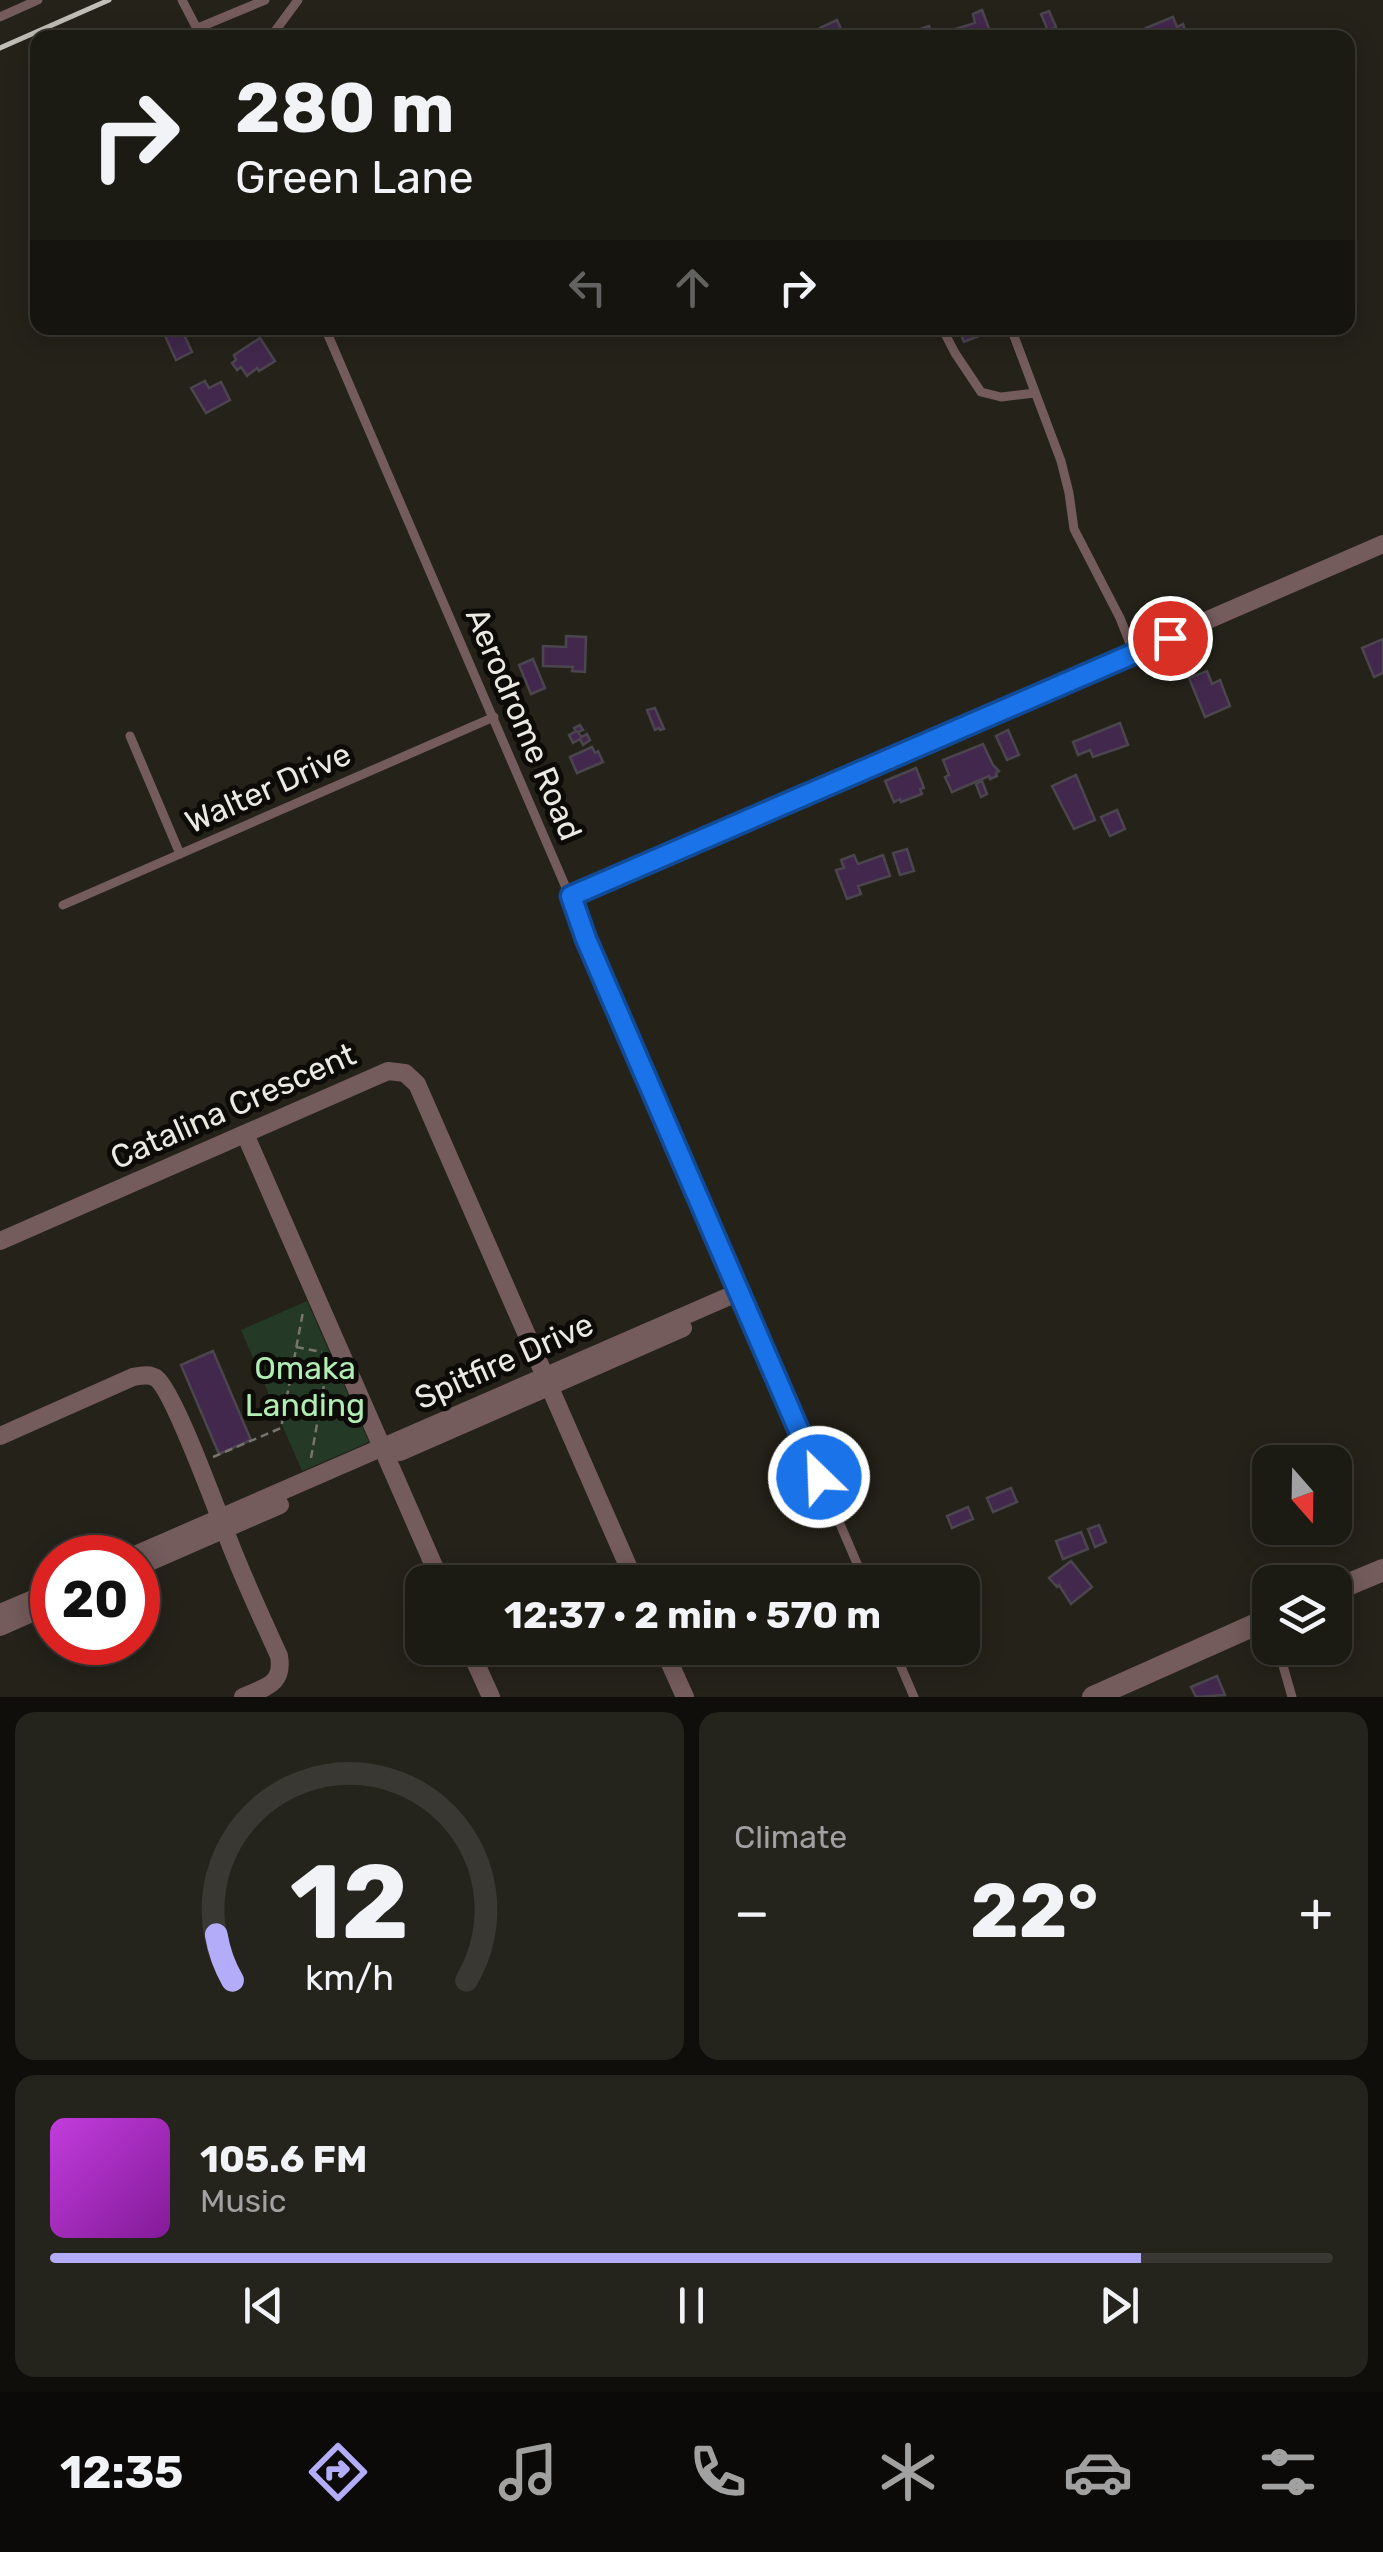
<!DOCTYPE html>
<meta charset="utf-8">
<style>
body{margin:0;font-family:Rubik,sans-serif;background:#24231c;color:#f1f3f6;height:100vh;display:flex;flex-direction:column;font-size:38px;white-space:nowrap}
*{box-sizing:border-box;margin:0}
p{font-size:32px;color:#a0a1a0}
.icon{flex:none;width:55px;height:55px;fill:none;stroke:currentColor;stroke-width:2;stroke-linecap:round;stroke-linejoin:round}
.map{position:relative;height:1697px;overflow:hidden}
.sheet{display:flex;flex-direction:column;gap:15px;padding:15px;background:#0f0e0a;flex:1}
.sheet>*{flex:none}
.top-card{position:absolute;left:30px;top:30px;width:1325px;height:305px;border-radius:20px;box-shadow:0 5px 25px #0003,0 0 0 2px #393833;background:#1b1a13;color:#f1f3f6;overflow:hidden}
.needle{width:65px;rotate:160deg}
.buttons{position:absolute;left:1252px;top:1445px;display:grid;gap:20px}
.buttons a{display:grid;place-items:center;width:100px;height:100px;border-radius:20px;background:#1b1a13;box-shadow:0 5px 25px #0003,0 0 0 2px #393833;font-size:50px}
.speed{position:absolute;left:30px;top:1535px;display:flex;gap:20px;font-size:50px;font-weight:700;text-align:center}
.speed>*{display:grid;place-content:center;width:130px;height:130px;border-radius:50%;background:#1b1a13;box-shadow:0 5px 25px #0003,0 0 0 2px #393833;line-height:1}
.speed .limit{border:15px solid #d22;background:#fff;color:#111}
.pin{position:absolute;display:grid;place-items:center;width:85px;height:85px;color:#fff;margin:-42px;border:5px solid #fff;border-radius:50%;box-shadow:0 2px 10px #0007}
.me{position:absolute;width:110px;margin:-55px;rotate:336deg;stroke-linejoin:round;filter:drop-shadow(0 0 8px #0008)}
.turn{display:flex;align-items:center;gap:35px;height:210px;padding:0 40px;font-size:45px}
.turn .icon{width:130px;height:130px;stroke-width:2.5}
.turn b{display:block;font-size:70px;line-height:85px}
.lanes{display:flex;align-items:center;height:95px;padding:0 40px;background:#0003;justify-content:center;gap:50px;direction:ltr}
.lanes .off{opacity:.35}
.big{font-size:75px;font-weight:700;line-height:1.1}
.sheet .tile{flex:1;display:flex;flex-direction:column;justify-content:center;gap:15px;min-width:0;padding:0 35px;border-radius:20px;background:#24231c}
.sheet .dial{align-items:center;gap:0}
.dial svg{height:260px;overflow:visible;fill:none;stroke:#393833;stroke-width:7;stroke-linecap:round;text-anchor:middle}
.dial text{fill:#f1f3f6;stroke:none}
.song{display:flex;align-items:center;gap:30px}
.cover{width:120px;height:120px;border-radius:15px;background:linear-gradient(135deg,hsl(290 70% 55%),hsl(290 70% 35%))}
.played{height:10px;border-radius:5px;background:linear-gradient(90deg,#b3adf9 85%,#393833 85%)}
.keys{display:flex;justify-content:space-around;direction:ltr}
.heat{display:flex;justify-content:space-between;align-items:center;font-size:55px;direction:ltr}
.sheet .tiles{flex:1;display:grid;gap:15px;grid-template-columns:1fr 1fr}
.tile:last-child{grid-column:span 2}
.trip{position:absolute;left:405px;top:1565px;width:575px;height:100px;border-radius:20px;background:#1b1a13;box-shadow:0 5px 25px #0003,0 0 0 2px #393833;font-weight:700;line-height:100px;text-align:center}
.menu{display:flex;height:160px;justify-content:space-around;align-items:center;background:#0b0a08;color:#a0a1a0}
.menu .icon{width:70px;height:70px}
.menu .selected{color:#b3adf9}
.menu b{font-size:45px;color:#f1f3f6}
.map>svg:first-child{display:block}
.green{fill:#243a26}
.building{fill:#42284d;stroke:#4b454e;stroke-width:2.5}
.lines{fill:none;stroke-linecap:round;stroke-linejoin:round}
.path{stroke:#77756d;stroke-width:2.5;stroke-dasharray:8 5;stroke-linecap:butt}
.service{stroke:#745b5c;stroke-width:9}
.minor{stroke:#745b5c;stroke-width:18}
.tertiary{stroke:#745b5c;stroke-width:22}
.rail{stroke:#c0bfb7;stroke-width:5}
.route-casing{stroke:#114b97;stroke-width:25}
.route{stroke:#1a73e8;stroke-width:18}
.labels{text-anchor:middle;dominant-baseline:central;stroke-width:10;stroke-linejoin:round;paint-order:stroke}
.street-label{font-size:32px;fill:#eae9e2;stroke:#0c0b08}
.park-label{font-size:32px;fill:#b0eeb4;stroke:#0c0b08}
</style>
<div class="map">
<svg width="1383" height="1697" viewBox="0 0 1383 1697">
<rect width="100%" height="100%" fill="#242219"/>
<path class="green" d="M307 1301 369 1442 302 1471 241 1330Z"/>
<g class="building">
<path d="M982 10 990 31 980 38H959L955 29 975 23 973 14Z"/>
<path d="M1049 11 1056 27 1048 31 1041 14Z"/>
<path d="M1173 17 1177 27 1183 24 1188 38H1151L1146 28Z"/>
<path d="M837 20 845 38H824L820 28Z"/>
<path d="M929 26 933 36 899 38V36Z"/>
<path d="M167 328H181L192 352 176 360 165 336 170 334Z"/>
<path d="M958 328H990L992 331 964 342Z"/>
<path d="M260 338 275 361 259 371 257 368 247 376 241 367 237 370 232 363 236 360 234 355Z"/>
<path d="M205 381 209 388 221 382 230 400 206 413 191 388Z"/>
<path d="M566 636 586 637 585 672 572 671 573 667 543 666V646L566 647Z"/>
<path d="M1383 639V673L1374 677 1362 648Z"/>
<path d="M533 659 545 688 531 694 519 665Z"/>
<path d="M1207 671 1212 684 1220 680 1230 706 1205 717 1189 678Z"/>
<path d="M655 708 664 729 660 730 659 728 655 730 647 710Z"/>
<path d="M1120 723 1128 745 1093 757 1090 750 1078 755 1073 742Z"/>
<path d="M580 725 583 730 578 732 581 737 587 734 590 740 583 745 580 739 573 743 569 735 576 731 574 728Z"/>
<path d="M1008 730 1019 755 1007 760 996 736Z"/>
<path d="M983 744 993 765 999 771 996 773 997 776 990 779 989 776 952 792 945 777 949 775 943 760Z"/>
<path d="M592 747 595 753 598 751 603 762 577 773 570 757Z"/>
<path d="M916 768 924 788 920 789 922 794 901 802 900 799 894 802 885 781Z"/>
<path d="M1076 775 1095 820 1074 829 1052 786Z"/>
<path d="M982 781 987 794 981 797 976 784Z"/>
<path d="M1117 810 1125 829 1110 836 1101 817Z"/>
<path d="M907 849 914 871 900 875 893 853Z"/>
<path d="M854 855 858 864 883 855 890 876 858 886 861 894 847 899 836 870 844 868 841 860Z"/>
<path d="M213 1351 251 1440 219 1454 181 1365Z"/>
<path d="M1011 1488 1017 1502 993 1512 987 1498Z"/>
<path d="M968 1507 973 1519 952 1528 947 1516Z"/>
<path d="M1099 1525 1106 1542 1095 1547 1088 1529Z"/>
<path d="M1081 1532 1088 1549 1063 1559 1056 1541Z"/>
<path d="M1071 1561 1092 1587 1071 1604 1059 1585 1057 1587 1049 1578Z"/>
<path d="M1217 1676 1225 1695 1196 1697 1191 1687Z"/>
</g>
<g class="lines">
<g class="path">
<path d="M296 1347 322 1352"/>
<path d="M213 1457 281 1428 303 1312"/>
<path d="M311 1458 327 1368"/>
</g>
<g class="service">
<path d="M182 0 195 25 209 38"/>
<path d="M0 17 38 0"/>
<path d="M198 28 265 0"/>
<path d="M270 38 298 0"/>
<path d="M325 328 865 1582"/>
<path d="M942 328 955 353 981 392 1001 397 1035 393"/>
<path d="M1011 328 1061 461 1069 493 1074 529 1120 618 1133 651"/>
<path d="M130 736 180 854"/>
<path d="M63 905 494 717"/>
<path d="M893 1648 914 1697"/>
<path d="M1278 1648 1292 1697"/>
</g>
<g class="minor">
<path d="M571 896 1383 544"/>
<path d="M245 1134 441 1582"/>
<path d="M0 1241 388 1071 405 1073 417 1084 635 1582"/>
<path d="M0 1436 133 1377C141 1376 148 1373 156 1378 174 1391 218 1514 229 1541 244 1580 262 1618 279 1656 284 1685 265 1687 243 1697"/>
<path d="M400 1452 683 1328"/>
<path d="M128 1558 739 1292"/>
<path d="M138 1567 280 1505"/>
<path d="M0 1613 52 1591"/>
<path d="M0 1627 52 1604"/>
<path d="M469 1648 491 1697"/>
<path d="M663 1648 685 1697"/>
</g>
<g class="tertiary">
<path d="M1335 1590 1383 1570"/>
<path d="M1093 1697 1270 1618"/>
</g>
<path class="rail" d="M0 48 109 0"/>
</g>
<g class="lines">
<g class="route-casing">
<path id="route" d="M819 1477 586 939 571 896 1170 638"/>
</g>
<use href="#route" class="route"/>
</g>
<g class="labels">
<g class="street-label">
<text transform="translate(524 724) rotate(67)">Aerodrome Road</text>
<text transform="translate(268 788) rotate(-24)">Walter Drive</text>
<text transform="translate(233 1106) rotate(-24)">Catalina Crescent</text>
<text transform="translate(504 1361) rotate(-24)">Spitfire Drive</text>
</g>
<g class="park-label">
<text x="305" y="1368">Omaka<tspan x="305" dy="37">Landing</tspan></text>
</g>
</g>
</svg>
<div class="buttons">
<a><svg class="needle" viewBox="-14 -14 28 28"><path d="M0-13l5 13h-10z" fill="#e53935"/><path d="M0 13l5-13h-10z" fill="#a0a1a0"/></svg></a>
<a><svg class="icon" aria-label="layers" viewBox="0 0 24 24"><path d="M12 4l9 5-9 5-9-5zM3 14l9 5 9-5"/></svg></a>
</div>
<div class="speed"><div class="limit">20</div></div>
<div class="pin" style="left:1170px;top:638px;background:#d93025"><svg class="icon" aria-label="arrive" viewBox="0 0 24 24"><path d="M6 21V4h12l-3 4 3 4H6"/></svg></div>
<svg class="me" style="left:819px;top:1477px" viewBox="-20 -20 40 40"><circle r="17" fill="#1a73e8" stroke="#fff" stroke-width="3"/><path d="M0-11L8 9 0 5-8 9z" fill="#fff"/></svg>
<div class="trip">12:37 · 2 min · 570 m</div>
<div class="top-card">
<div class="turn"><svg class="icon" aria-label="right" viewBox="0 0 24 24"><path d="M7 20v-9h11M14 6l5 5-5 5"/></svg><div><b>280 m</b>Green Lane</div></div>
<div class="lanes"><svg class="icon off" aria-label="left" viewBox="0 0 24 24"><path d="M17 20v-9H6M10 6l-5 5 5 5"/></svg><svg class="icon off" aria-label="ahead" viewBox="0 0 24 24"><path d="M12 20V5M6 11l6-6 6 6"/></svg><svg class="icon" aria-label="right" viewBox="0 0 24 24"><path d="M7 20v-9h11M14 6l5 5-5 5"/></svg></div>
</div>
</div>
<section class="sheet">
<div class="tiles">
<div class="tile dial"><svg viewBox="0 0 100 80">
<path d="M14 69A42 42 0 1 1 86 69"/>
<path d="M14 69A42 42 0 0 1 9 55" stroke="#b3adf9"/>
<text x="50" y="56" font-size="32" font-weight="700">12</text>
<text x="50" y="72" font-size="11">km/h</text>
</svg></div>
<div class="tile"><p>Climate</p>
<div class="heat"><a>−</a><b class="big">22°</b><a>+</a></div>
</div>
<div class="tile">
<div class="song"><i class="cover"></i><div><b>105.6 FM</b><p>Music</p></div></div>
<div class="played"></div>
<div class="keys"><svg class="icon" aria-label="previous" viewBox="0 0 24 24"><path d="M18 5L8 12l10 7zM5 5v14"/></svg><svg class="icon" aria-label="pause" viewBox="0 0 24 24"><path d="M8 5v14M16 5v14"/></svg><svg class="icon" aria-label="next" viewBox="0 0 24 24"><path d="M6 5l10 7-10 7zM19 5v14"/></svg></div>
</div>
</div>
</section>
<nav class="menu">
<b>12:35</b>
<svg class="icon selected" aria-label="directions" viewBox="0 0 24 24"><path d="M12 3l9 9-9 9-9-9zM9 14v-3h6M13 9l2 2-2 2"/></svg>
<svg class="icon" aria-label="music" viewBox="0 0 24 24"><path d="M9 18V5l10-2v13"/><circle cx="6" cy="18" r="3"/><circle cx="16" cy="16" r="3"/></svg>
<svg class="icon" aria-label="phone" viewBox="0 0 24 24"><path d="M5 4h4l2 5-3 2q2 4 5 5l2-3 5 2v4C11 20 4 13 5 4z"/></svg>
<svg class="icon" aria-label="climate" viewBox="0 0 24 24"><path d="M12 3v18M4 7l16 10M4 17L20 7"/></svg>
<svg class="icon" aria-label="car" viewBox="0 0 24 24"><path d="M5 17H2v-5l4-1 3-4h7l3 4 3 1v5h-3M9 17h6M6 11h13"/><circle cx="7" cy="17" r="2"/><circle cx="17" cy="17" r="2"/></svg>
<svg class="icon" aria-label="filters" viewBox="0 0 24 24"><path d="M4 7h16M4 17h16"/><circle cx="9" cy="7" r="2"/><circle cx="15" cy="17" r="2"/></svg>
</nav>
